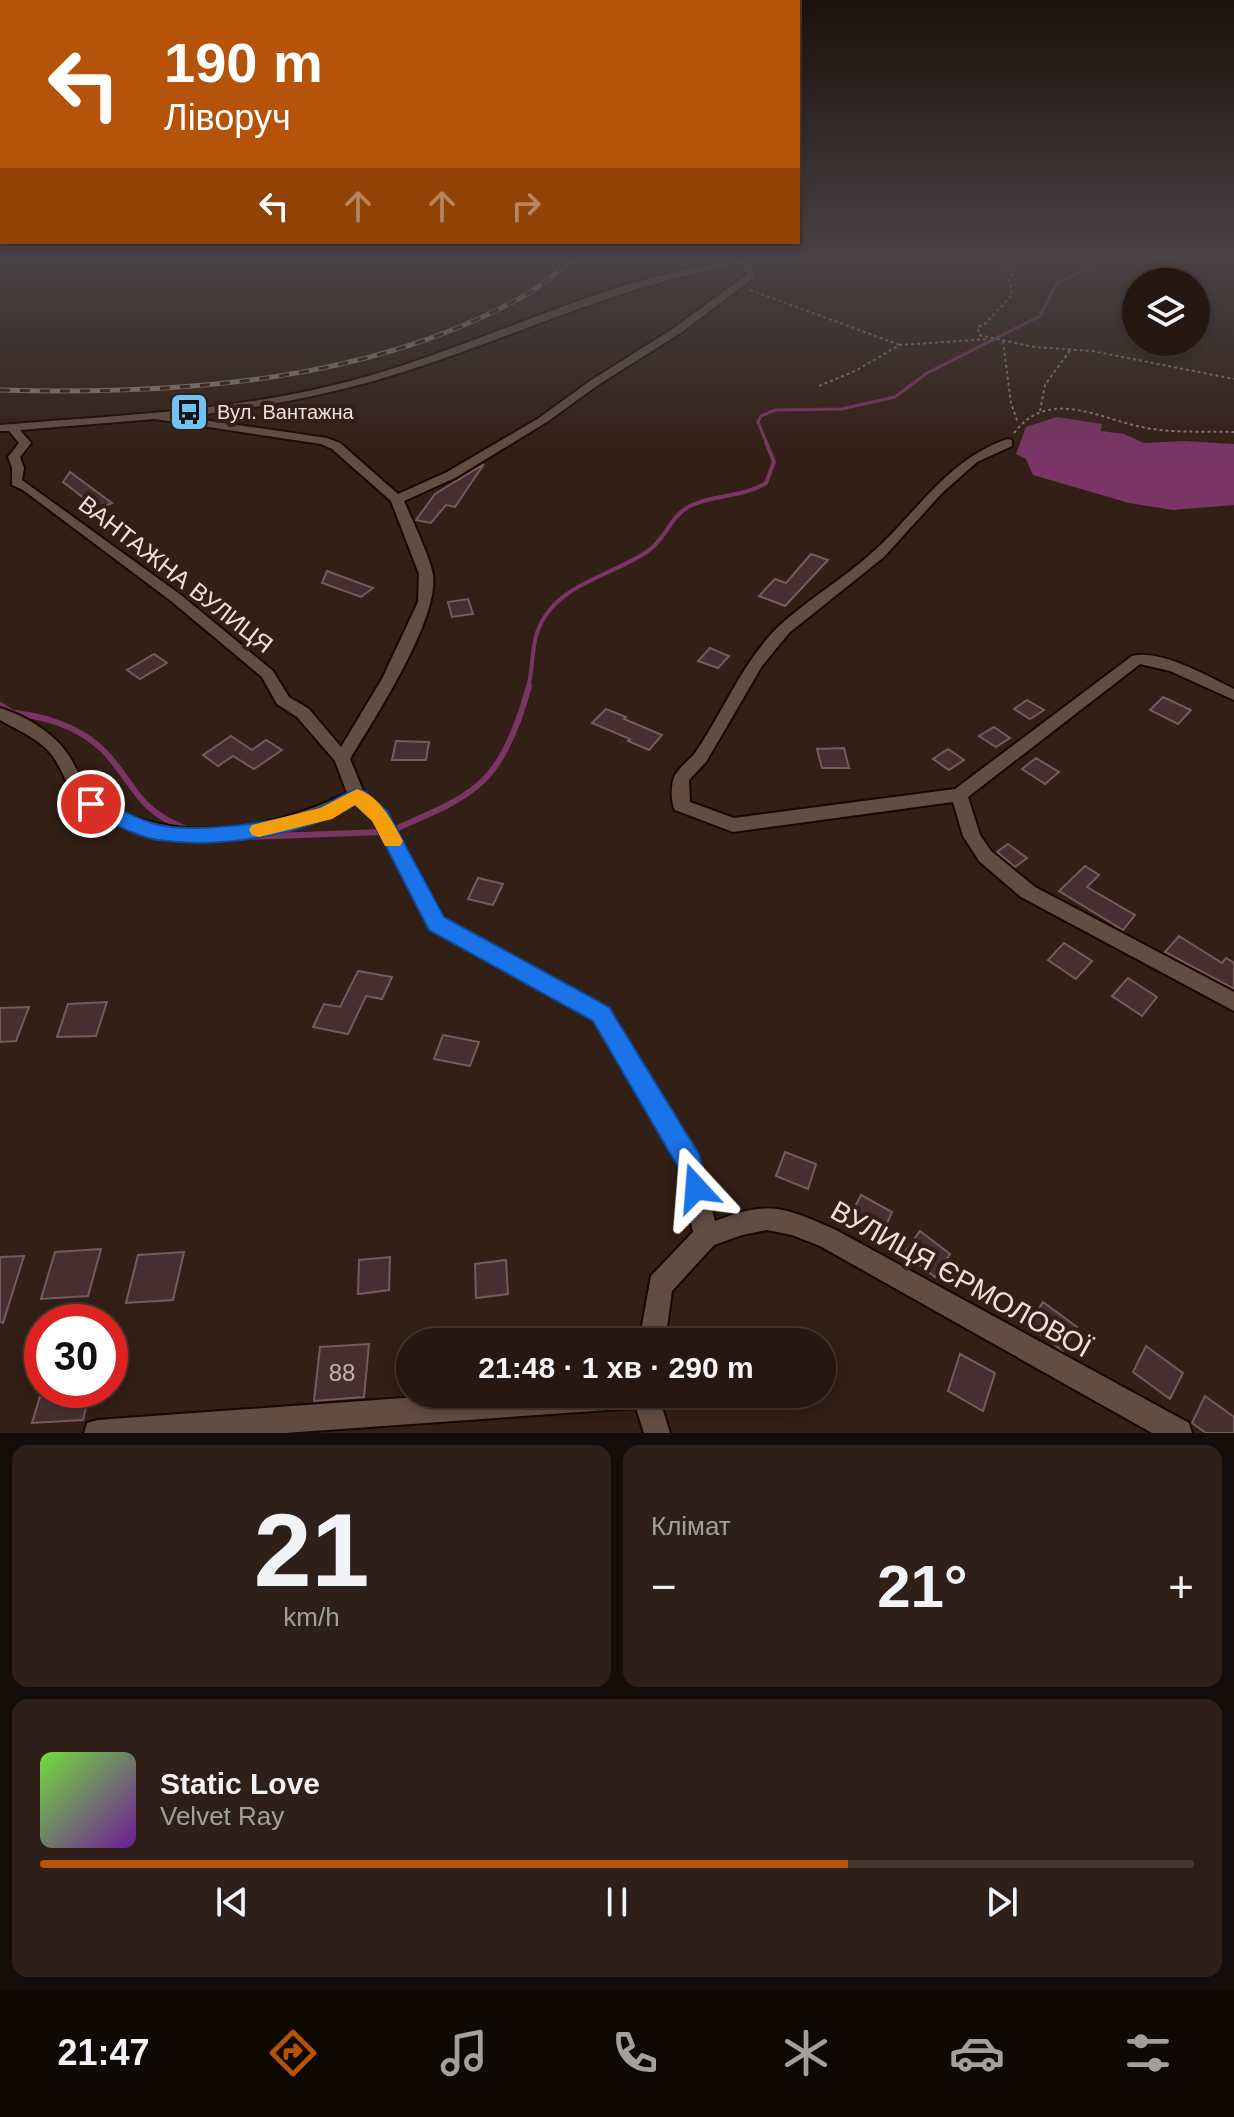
<!DOCTYPE html>
<html lang="uk">
<meta charset="utf-8">
<style>
body{margin:0;font-family:Arial,sans-serif;background:#2e2019;color:#f1f3f6;height:100vh;display:flex;flex-direction:column;font-size:30px;white-space:nowrap}
*{box-sizing:border-box;margin:0}
p{font-size:26px;color:#a49f9f}
.icon{flex:none;width:44px;height:44px;fill:none;stroke:currentColor;stroke-width:2;stroke-linecap:round;stroke-linejoin:round}
.map{position:relative;height:1433px;overflow:hidden}
.sheet{display:flex;flex-direction:column;gap:12px;padding:12px;background:#150d09;flex:1}
.sheet>*{flex:none}
.guide{position:absolute;left:0px;top:0px;width:800px;height:244px;box-shadow:0 4px 12px #0003,0 0 0 2px #423630;background:#b45309;color:#fff;overflow:hidden}
.controls{position:absolute;left:1122px;top:268px;display:grid;gap:16px}
.controls a{display:grid;place-items:center;width:88px;height:88px;border-radius:50%;background:#261710;box-shadow:0 4px 12px #0003,0 0 0 2px #423630;font-size:40px}
.speed{position:absolute;left:24px;top:1304px;display:flex;gap:16px;font-size:40px;font-weight:700;text-align:center}
.speed>*{display:grid;place-content:center;width:104px;height:104px;border-radius:50%;background:#261710;box-shadow:0 4px 12px #0003,0 0 0 2px #423630;line-height:1}
.speed .limit{border:12px solid #d22;background:#fff;color:#111}
.pin{position:absolute;display:grid;place-items:center;width:68px;height:68px;color:#fff;margin:-34px;border:4px solid #fff;border-radius:50%;box-shadow:0 2px 8px #0007}
.me{position:absolute;width:88px;margin:-44px;rotate:341deg;stroke-linejoin:round;filter:drop-shadow(0 0 6px #0008)}
.turn{display:flex;align-items:center;gap:28px;height:168px;padding:0 32px;font-size:36px}
.turn .icon{width:104px;height:104px;stroke-width:2.5}
.turn b{display:block;font-size:56px;line-height:68px}
.lanes{display:flex;align-items:center;height:76px;padding:0 32px;background:#0003;justify-content:center;gap:40px;direction:ltr}
.lanes .off{opacity:.35}
.big{font-size:60px;font-weight:600;line-height:1.1}
.sheet .card{flex:1;display:flex;flex-direction:column;justify-content:center;gap:12px;min-width:0;padding:0 28px;border-radius:16px;background:#2e2019}
.sheet .dial{align-items:center;gap:0}
.dial b{font-size:104px;line-height:1}
.song{display:flex;align-items:center;gap:24px}
.cover{width:96px;height:96px;border-radius:12px;background:linear-gradient(135deg,hsl(100 70% 55%),hsl(280 70% 35%))}
.played{height:8px;border-radius:4px;background:linear-gradient(90deg,#b45309 70%,#423630 70%)}
.keys{display:flex;justify-content:space-around;direction:ltr}
.heat{display:flex;justify-content:space-between;align-items:center;font-size:44px;direction:ltr}
.sheet .tiles{flex:1;display:grid;gap:12px;grid-template-columns:1fr 1fr}
.card:last-child{grid-column:span 2}
.trip{position:absolute;left:396px;top:1328px;width:440px;height:80px;border-radius:40px;background:#261710;box-shadow:0 4px 12px #0003,0 0 0 2px #423630;font-weight:600;line-height:80px;text-align:center}
.tab-bar{display:flex;height:128px;justify-content:space-around;align-items:center;background:#0f0906;color:#a49f9f}
.tab-bar .icon{width:56px;height:56px}
.tab-bar .current{color:#b45309}
.tab-bar b{font-size:36px;color:#f1f3f6}
.map>svg:first-child{display:block}
.water{fill:#7a3566}
.lines{fill:none;stroke-linecap:round;stroke-linejoin:round}
.stream-far2{stroke:#7a3566;stroke-width:3}
.stream-far1{stroke:#7a3566;stroke-width:4}
.stream{stroke:#7a3566;stroke-width:6}
.building{fill:#462f31;stroke:#755b5d;stroke-width:2}
.minor-casing{stroke:#190802;stroke-width:4}
.path{stroke:#8a7971;stroke-width:2;stroke-dasharray:3 3;stroke-linecap:butt}
.minor{fill:#624d42;fill-rule:evenodd}
.rail-casing{stroke:#8b7b73;stroke-width:5}
.rail{stroke:#321f15;stroke-width:3;stroke-dasharray:10;stroke-linecap:butt}
.route{fill:#1a73e8;stroke:#114b97;stroke-width:2}
.slow{fill:#f59e0b}
.labels{text-anchor:middle;dominant-baseline:central;stroke-width:8;stroke-linejoin:round;paint-order:stroke}
.far-poi-label{font-size:20px;fill:#efe1db;stroke:#321f15;text-anchor:start}
.street-label{font-size:24px;fill:#efe1db;stroke:#321f15}
.near-number-label{font-size:24px;fill:#c5b4b0}
.near-street-label{font-size:28px;fill:#efe1db;stroke:#321f15}
</style>
<div class="map">
<svg width="1234" height="1433" viewBox="0 0 1234 1433">
<rect width="100%" height="100%" fill="#321f15"/>
<path class="water" d="M1057 417 1102 424 1101 431 1124 434 1144 443 1184 441 1234 444V505L1173 510 1129 503 1033 475 1026 459 1016 454 1026 427Z"/>
<g class="lines">
<path class="stream-far2" d="M767 444 758 422 761 416 775 410 841 409 895 397 927 373 1040 316 1057 283 1115 257"/>
<path class="stream-far1" d="M528 688C533 670 531 651 537 633 553 584 611 577 648 551 666 539 670 516 690 506 714 494 742 498 766 483L774 462 766 442"/>
<g class="stream">
<path d="M0 705 10 711"/>
<path d="M0 711C38 715 76 723 104 751 136 785 135 808 184 828"/>
<path d="M393 830C421 817 453 806 477 786 504 765 520 719 529 686"/>
<path d="M245 837 383 832"/>
</g>
</g>
<g class="building">
<path d="M484 464 455 507 446 505 431 523 416 520 435 494Z"/>
<path d="M70 472 112 503 98 509 63 482Z"/>
<path d="M811 554 828 560 785 606 759 596 775 579 786 583Z"/>
<path d="M327 571 373 588 361 597 322 583Z"/>
<path d="M468 599 473 614 452 617 448 602Z"/>
<path d="M710 648 729 656 718 668 698 661Z"/>
<path d="M154 654 167 663 140 679 127 670Z"/>
<path d="M1163 697 1191 710 1178 724 1150 710Z"/>
<path d="M1027 700 1044 710 1030 719 1014 709Z"/>
<path d="M606 709 626 717 624 719 662 735 649 750 628 741 630 739 592 723Z"/>
<path d="M994 727 1010 738 996 747 979 736Z"/>
<path d="M231 736 252 750 266 740 282 750 254 769 233 756 218 766 203 755Z"/>
<path d="M396 741 429 742 426 760H392Z"/>
<path d="M844 748 849 768H822L817 749Z"/>
<path d="M948 749 964 760 949 770 933 759Z"/>
<path d="M1036 758 1059 772 1045 784 1022 769Z"/>
<path d="M1008 844 1027 858 1015 867 997 852Z"/>
<path d="M1085 866 1099 875 1087 887 1135 915 1123 930 1059 891Z"/>
<path d="M478 878 503 884 493 905 468 899Z"/>
<path d="M1179 936 1222 963 1226 958 1234 963V989L1165 952Z"/>
<path d="M1064 943 1092 961 1076 979 1048 960Z"/>
<path d="M358 971 392 977 382 999 366 996 348 1034 313 1027 324 1004 340 1007Z"/>
<path d="M1128 978 1157 997 1142 1016 1112 996Z"/>
<path d="M107 1002 96 1036 57 1037 68 1004Z"/>
<path d="M29 1007 16 1041 0 1042V1008Z"/>
<path d="M443 1035 479 1042 470 1066 434 1059Z"/>
<path d="M785 1152 816 1164 808 1189 776 1176Z"/>
<path d="M861 1195 892 1212 881 1237 849 1219Z"/>
<path d="M920 1231 950 1254 935 1277 904 1253Z"/>
<path d="M101 1249 88 1296 41 1299 55 1252Z"/>
<path d="M184 1252 173 1300 126 1303 138 1255Z"/>
<path d="M24 1256 3 1323 0 1322V1257Z"/>
<path d="M390 1257 389 1290 358 1294 359 1260Z"/>
<path d="M506 1260 508 1294 476 1298 475 1264Z"/>
<path d="M1043 1302 1077 1327 1063 1351 1028 1326Z"/>
<path d="M369 1344 364 1397 314 1401 320 1347Z"/>
<path d="M1146 1346 1183 1373 1170 1399 1133 1372Z"/>
<path d="M960 1354 995 1373 983 1411 948 1391Z"/>
<path d="M42 1390H90L83 1420 32 1423Z"/>
<path d="M1205 1396 1234 1417V1433H1206L1192 1423Z"/>
</g>
<g class="lines">
<g class="minor-casing">
<g id="minor">
<path d="M758 257H776L751 263 755 277 682 332 598 385 547 422 455 478 404 501C412 520 430 556 433 575 439 620 374 719 350 759L364 793 386 811 444 918 608 1008 698 1155 715 1221C770 1200 784 1207 836 1230L1189 1423 1192 1433H1152L820 1246 792 1235 767 1230 742 1235 714 1245 672 1291 665 1342H639L651 1276 693 1232 679 1166 594 1020 430 928 373 820 355 804C286 838 208 852 134 830 117 825 97 818 84 806 68 793 64 770 51 754 38 738 17 730 0 720V708C24 715 56 734 69 756 77 768 81 782 91 793 98 800 107 804 117 809 188 845 278 827 347 793L335 761 297 717 277 704 262 677 171 601 23 490 12 485V468L8 457 19 443 9 431H0V425C122 415 246 411 365 377 456 351 543 310 633 283 674 270 716 263 758 257ZM743 264 747 274 674 328 590 381 539 418 447 472 398 494 340 443 327 438 183 417C258 408 331 395 403 372 518 336 623 283 743 264ZM155 419 321 444 332 449 391 501 419 574 418 602 382 679 341 747 309 709 289 697 273 671 181 595 22 480 24 468 20 457 31 443 20 430Z"/>
<path d="M1008 439 1012 440V446L977 462 942 493 884 557 789 633 762 666 706 762 689 780 690 802 734 818 955 789 1132 656C1161 649 1207 676 1234 689V700L1170 671 1140 664 968 797 980 835 991 851 1035 887 1234 992V1011L1021 897 979 861 963 836 953 802 733 832 675 810C671 803 671 789 673 781 675 770 689 761 695 753 724 711 742 662 779 626 808 599 845 578 874 551 918 511 949 458 1008 439Z"/>
<path d="M459 1394H658L670 1433H644L636 1408 285 1433H84L87 1423 97 1420Z"/>
</g>
</g>
<g class="path">
<path d="M989 257 1013 272 1009 280 1012 295 985 324 978 327 979 335 1034 347 1092 351 1234 379"/>
<path d="M750 290 900 345"/>
<path d="M1003 341 1011 403 1018 423"/>
<path d="M819 386 855 371 900 345 989 339"/>
<path d="M1040 411 1045 385 1071 349"/>
<path d="M1014 433C1051 384 1105 423 1153 429 1180 433 1207 431 1234 432"/>
</g>
<use href="#minor" class="minor"/>
<g class="rail-casing">
<path id="rail" d="M0 390C174 395 367 383 522 297 541 287 559 270 576 257"/>
</g>
<use href="#rail" class="rail"/>
</g>
<linearGradient id="sky" x2="0" y2="1"><stop stop-color="#1c110c"/><stop offset="0.56" stop-color="#494246"/><stop offset="1" stop-color="#494246" stop-opacity="0"/></linearGradient>
<rect width="1234" height="457" fill="url(#sky)"/>
<path class="route" d="M357 789 364 791 387 811 444 917 609 1007 699 1154 709 1188 705 1197 696 1200 686 1197 678 1167 593 1021 429 930 373 821 355 805C302 836 219 849 158 840 133 836 107 819 84 809L81 804 91 797C114 804 136 820 159 825 197 833 282 823 318 808 332 803 343 793 357 789Z"/>
<path class="slow" d="M357 789C380 796 392 821 403 841L400 846H385L372 821 355 805 332 819 259 837 252 835 249 830 252 825 320 808Z"/>
<defs>
<g id="bus-square" transform="scale(2)"><rect x="-9" y="-9" width="18" height="18" rx="4" fill="#6fc2f4" stroke="#321f15"/><path d="M-5-6H5V4H4V6H2V4H-2V6H-4V4H-5ZM-3.5-4V0h7V-4ZM-3.5 1.2v1.5H-2V1.2ZM2 1.2v1.5H3.5V1.2Z" fill="#111"/></g>
</defs>
<g fill-rule="evenodd">
<use href="#bus-square" x="189" y="412"/>
</g>
<g class="labels">
<g class="far-poi-label">
<text x="217" y="412">Вул. Вантажна</text>
</g>
<g class="street-label">
<text transform="translate(176 574) rotate(38)">ВАНТАЖНА ВУЛИЦЯ</text>
</g>
<g class="near-number-label">
<text x="342" y="1372">88</text>
</g>
<g class="near-street-label">
<text transform="translate(961 1279) rotate(29)">ВУЛИЦЯ ЄРМОЛОВОЇ</text>
</g>
</g>
</svg>
<div class="controls">
<a><svg class="icon" aria-label="layers" viewBox="0 0 24 24"><path d="M12 4l9 5-9 5-9-5zM3 14l9 5 9-5"/></svg></a>
</div>
<div class="speed"><div class="limit">30</div></div>
<div class="pin" style="left:91px;top:804px;background:#d93025"><svg class="icon" aria-label="arrive" viewBox="0 0 24 24"><path d="M6 21V4h12l-3 4 3 4H6"/></svg></div>
<svg class="me" style="left:696px;top:1188px" viewBox="-20 -20 40 40"><path d="M0-17L14 15 0 8-14 15z" fill="#1a73e8" stroke="#fff" stroke-width="4"/></svg>
<div class="trip">21:48 · 1 хв · 290 m</div>
<div class="guide">
<div class="turn"><svg class="icon" aria-label="left" viewBox="0 0 24 24"><path d="M17 20v-9H6M10 6l-5 5 5 5"/></svg><div><b>190 m</b>Ліворуч</div></div>
<div class="lanes"><svg class="icon" aria-label="left" viewBox="0 0 24 24"><path d="M17 20v-9H6M10 6l-5 5 5 5"/></svg><svg class="icon off" aria-label="ahead" viewBox="0 0 24 24"><path d="M12 20V5M6 11l6-6 6 6"/></svg><svg class="icon off" aria-label="ahead" viewBox="0 0 24 24"><path d="M12 20V5M6 11l6-6 6 6"/></svg><svg class="icon off" aria-label="right" viewBox="0 0 24 24"><path d="M7 20v-9h11M14 6l5 5-5 5"/></svg></div>
</div>
</div>
<section class="sheet">
<div class="tiles">
<div class="card dial"><b>21</b><p>km/h</p></div>
<div class="card"><p>Клімат</p>
<div class="heat"><a>−</a><b class="big">21°</b><a>+</a></div>
</div>
<div class="card">
<div class="song"><i class="cover"></i><div><b>Static Love</b><p>Velvet Ray</p></div></div>
<div class="played"></div>
<div class="keys"><svg class="icon" aria-label="previous" viewBox="0 0 24 24"><path d="M18 5L8 12l10 7zM5 5v14"/></svg><svg class="icon" aria-label="pause" viewBox="0 0 24 24"><path d="M8 5v14M16 5v14"/></svg><svg class="icon" aria-label="next" viewBox="0 0 24 24"><path d="M6 5l10 7-10 7zM19 5v14"/></svg></div>
</div>
</div>
</section>
<nav class="tab-bar">
<b>21:47</b>
<svg class="icon current" aria-label="directions" viewBox="0 0 24 24"><path d="M12 3l9 9-9 9-9-9zM9 14v-3h6M13 9l2 2-2 2"/></svg>
<svg class="icon" aria-label="music" viewBox="0 0 24 24"><path d="M9 18V5l10-2v13"/><circle cx="6" cy="18" r="3"/><circle cx="16" cy="16" r="3"/></svg>
<svg class="icon" aria-label="phone" viewBox="0 0 24 24"><path d="M5 4h4l2 5-3 2q2 4 5 5l2-3 5 2v4C11 20 4 13 5 4z"/></svg>
<svg class="icon" aria-label="climate" viewBox="0 0 24 24"><path d="M12 3v18M4 7l16 10M4 17L20 7"/></svg>
<svg class="icon" aria-label="car" viewBox="0 0 24 24"><path d="M5 17H2v-5l4-1 3-4h7l3 4 3 1v5h-3M9 17h6M6 11h13"/><circle cx="7" cy="17" r="2"/><circle cx="17" cy="17" r="2"/></svg>
<svg class="icon" aria-label="filters" viewBox="0 0 24 24"><path d="M4 7h16M4 17h16"/><circle cx="9" cy="7" r="2"/><circle cx="15" cy="17" r="2"/></svg>
</nav>
